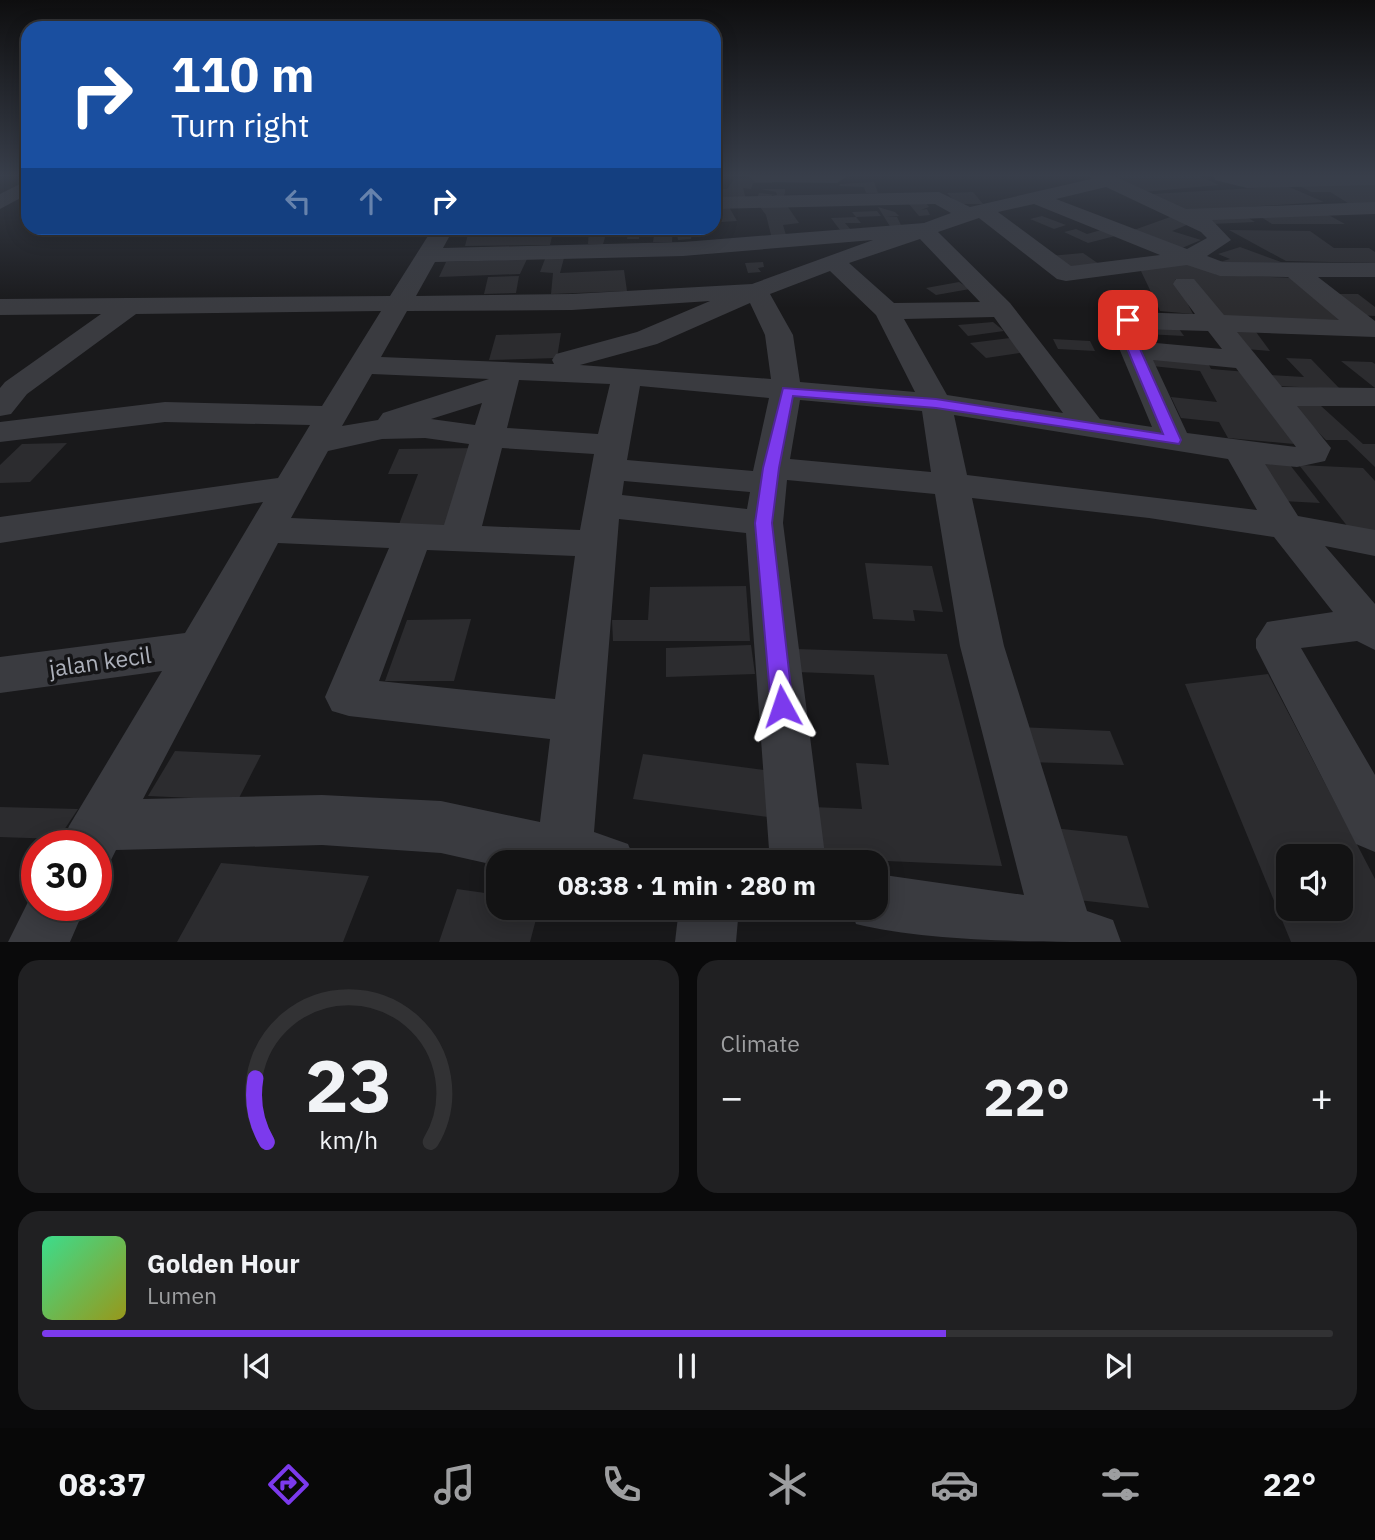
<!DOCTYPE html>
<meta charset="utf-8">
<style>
body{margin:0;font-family:"IBM Plex Sans",sans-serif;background:#202022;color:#f1f3f6;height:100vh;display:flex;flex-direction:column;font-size:26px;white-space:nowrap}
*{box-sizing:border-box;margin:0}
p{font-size:23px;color:#9d9ea0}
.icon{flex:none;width:38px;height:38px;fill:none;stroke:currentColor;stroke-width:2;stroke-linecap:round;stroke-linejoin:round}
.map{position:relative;height:942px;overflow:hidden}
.side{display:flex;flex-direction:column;gap:18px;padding:18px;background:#0a0a0b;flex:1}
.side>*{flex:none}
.top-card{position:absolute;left:21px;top:21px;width:700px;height:214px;border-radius:21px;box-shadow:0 4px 18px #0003,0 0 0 2px #323234;background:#1a4fa0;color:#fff;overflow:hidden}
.fabs{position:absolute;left:1276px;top:844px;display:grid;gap:14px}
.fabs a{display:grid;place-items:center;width:77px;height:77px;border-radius:14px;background:#131314;box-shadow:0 4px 18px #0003,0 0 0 2px #323234;font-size:35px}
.speed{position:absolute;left:21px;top:830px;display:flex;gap:14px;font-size:35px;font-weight:700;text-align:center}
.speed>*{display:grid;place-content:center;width:91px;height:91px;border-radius:50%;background:#131314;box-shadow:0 4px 18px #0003,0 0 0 2px #323234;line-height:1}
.speed .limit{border:10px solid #d22;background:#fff;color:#111}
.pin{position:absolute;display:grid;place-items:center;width:60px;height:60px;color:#fff;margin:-30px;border-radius:14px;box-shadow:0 4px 10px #0006}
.me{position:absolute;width:77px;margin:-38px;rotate:355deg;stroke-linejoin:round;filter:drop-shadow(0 0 5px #0008)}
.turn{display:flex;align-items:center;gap:24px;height:147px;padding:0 35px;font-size:32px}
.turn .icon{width:91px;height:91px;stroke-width:2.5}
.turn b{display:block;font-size:49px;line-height:60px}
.lanes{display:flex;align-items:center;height:66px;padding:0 35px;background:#0003;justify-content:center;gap:35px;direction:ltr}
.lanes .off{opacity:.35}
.big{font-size:52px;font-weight:800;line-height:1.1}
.side .card{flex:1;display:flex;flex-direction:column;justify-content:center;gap:10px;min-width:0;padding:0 24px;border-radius:21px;background:#202022}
.side .dial{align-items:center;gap:0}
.dial svg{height:182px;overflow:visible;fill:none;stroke:#323234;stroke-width:7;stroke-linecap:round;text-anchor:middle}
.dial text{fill:#f1f3f6;stroke:none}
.song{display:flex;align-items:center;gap:21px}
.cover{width:84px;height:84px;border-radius:10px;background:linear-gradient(135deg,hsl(150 70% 55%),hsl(60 70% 35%))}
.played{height:7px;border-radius:4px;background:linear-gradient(90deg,#7c3aed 70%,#323234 70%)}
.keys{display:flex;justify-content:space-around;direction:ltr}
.heat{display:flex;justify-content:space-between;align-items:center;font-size:38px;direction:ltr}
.side .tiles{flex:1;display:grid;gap:18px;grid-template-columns:1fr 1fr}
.card:last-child{grid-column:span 2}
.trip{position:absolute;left:486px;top:850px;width:402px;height:70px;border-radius:21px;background:#131314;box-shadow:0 4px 18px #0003,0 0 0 2px #323234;font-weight:800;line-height:70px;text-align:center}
.tabs{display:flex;height:112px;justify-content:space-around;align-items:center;background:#080808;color:#9d9ea0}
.tabs .icon{width:49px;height:49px}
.tabs .current{color:#7c3aed}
.tabs b{font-size:32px;color:#f1f3f6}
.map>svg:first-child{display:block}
.building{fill:#2c2c2f;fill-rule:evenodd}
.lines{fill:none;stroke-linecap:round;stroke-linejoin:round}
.minor{fill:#3a3b40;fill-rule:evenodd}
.route{fill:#7c3aed;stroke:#51269a;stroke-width:2}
.labels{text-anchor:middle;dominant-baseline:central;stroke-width:7;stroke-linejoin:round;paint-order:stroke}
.near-street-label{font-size:23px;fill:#acb0ba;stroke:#141416}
</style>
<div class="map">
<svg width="1375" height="942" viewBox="0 0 1375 942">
<rect width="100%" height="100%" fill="#19191b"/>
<g class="building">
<path d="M1112 176H1199L1219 185 1143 192Z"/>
<path d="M735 178 772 179V183H753L751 189 743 188 746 199 723 198 720 189H727Z"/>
<path d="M874 182 878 193H866L864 187 839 186 840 184Z"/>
<path d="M1375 183V203H1348L1330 192H1311L1296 184Z"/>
<path d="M1287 186 1324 202 1183 211 1152 194Z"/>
<path d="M761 189H785V193L783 198 772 195 770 198H757L759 193 777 195 776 192Z"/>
<path d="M973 192 983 204H957L947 193Z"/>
<path d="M909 204H927L929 207 921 210 927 209 930 215 919 216Z"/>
<path d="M717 207H729L737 221 721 222Z"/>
<path d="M760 207H788L799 223 783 225 786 235H771L766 215Z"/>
<path d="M878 207 895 212 899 216 886 217H897L902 227 891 228Z"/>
<path d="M877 211 881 216 856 217 861 223H845L851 230H840L831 218 856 217 852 212Z"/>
<path d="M1255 213H1325L1345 224H1272Z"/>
<path d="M1242 214 1255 222 1211 224 1198 216Z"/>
<path d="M1042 216 1066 225 1054 229 1030 219Z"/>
<path d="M1173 216 1194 222 1172 231 1201 240 1182 248 1131 231Z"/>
<path d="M554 228 550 245 465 246 469 230Z"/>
<path d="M589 228H608L603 244H588Z"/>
<path d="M629 228H639V239H627Z"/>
<path d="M655 228H673L672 242H653Z"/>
<path d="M676 228H693L691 239 678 240Z"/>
<path d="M1076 229 1087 234 1101 230 1115 236 1088 243 1064 232Z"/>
<path d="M1229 230 1310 231 1334 248H1369L1375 252V263L1286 261Z"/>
<path d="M1240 247 1281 262 1216 263 1230 259 1218 254Z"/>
<path d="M1083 253 1099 264 1065 267 1050 256Z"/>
<path d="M564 258 560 273 624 270 627 291 551 294 553 273 540 272 545 259Z"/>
<path d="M527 259 520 274 439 277 446 262Z"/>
<path d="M1189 261 1217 275 1298 278 1349 324 1222 318 1196 282 1175 279 1193 314 1160 311 1139 267Z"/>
<path d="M763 262 764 267 758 268 761 272 748 273 745 263Z"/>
<path d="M519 276 516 293 484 294 488 277Z"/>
<path d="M959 282 970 289 936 295 926 288Z"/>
<path d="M1327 294H1358L1375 307V316L1355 315Z"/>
<path d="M993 322 1004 331 968 336 958 325Z"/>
<path d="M1141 327 1179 329 1184 336 1145 334Z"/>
<path d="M1233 330 1256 332 1270 351 1246 349Z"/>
<path d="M561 333 557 358 489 360 496 335Z"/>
<path d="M1019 337 1026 352 986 358 970 343Z"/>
<path d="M1053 339 1090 341 1095 351 1058 349Z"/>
<path d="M1145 352 1205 357 1211 369 1247 372 1294 444 1228 438 1219 422 1181 418 1171 397 1217 402 1200 371 1152 366Z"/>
<path d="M1286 358 1311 359 1340 389 1278 386 1269 375 1304 377Z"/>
<path d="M1341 361 1372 362 1375 364V388Z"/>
<path d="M1291 405 1321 406 1363 444H1375V467L1347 440H1326Z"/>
<path d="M67 443 30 482 0 483V465L22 444Z"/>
<path d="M479 448 455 526 398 527 418 474H388L399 449Z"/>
<path d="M1254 463 1290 465 1320 503 1282 501Z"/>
<path d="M1299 465 1363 468 1375 481V534L1352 532Z"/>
<path d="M865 563 932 566 943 612 913 610 915 621 873 619Z"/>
<path d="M746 586 750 641H613L612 620H648L650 587Z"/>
<path d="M471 619 454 681H385L407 620Z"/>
<path d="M751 645 755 674 666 677V648Z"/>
<path d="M796 649 947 654 1002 866 817 858 812 807 862 809 856 763 889 765 874 675 797 672Z"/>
<path d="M1268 674 1375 879V942H1291L1185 684ZM1288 856H1340V908H1288Z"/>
<path d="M1018 727 1110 731 1124 765 1028 762Z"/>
<path d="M175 751 261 755 238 800 148 796Z"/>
<path d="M643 754 772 771 768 817 633 799Z"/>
<path d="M0 807 78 809 58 839 0 837Z"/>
<path d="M1053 828 1127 836 1149 908 1069 899Z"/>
<path d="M221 863 369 876 343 942H177Z"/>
<path d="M457 889 499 895V908H539L530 942H439Z"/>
</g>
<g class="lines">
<g class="minor">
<path d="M747 176H846V177L837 183 756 182Z"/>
<path d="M1089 176H1114L1186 209 1375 202V214L1212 220 1231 240 1207 256 1223 262 1375 263V277H1318L1375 321V337L1237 332 1282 387 1375 388V406H1297L1331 448 1325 461 1297 467 1265 464 1298 516 1375 530V556L1325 546 1375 604V650L1357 641 1301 648 1375 775V852L1356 844 1256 648V639L1267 622 1333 612 1274 537 1149 518 972 498 1004 646 1087 911 1113 920 1121 942C1043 942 928 942 856 924L850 908H877V874L1024 895 960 646 935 494 787 480 783 523 826 863H770L746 533 619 519 594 832 628 844 636 863H499V866L441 853 322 845 116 850 109 864 96 869V845H61L69 826 162 671 0 693V657L185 633 263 502 0 543V517L278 478 310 425 165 422 0 442V422L165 402 322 406 381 311 136 314 27 394 11 414 0 416V388L5 382 101 314 0 315V299L390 296 433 228H454L443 248 683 242 924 223 951 213 935 204 714 209V197L939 192 970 207 1091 179ZM1106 187 1201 232 1207 238 1187 249 1056 199ZM1034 204 1160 255 1071 266 998 212ZM979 218 1057 279 1066 281 1187 265 1220 276 1288 277 1339 320 1224 315 1194 279H1176L1173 284 1195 314 1128 312 1119 314 1111 329 1152 427 1100 419 1010 303 938 232ZM920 239 980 302 894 303 849 263ZM873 240 752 284 572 294 416 296 435 262 683 256ZM830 271 876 315 915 392 800 382 793 335 770 294ZM710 301 637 332 556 354 552 360 554 364 381 357 407 311 572 310ZM750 303 765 335 771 379 580 365 657 344ZM994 317 1063 413 947 395 904 319ZM1139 329 1208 331 1222 349 1145 342ZM1153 360 1236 368 1296 447 1187 433ZM372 374 489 379 383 413 378 420 342 426ZM519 380 610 384 598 434 507 428ZM640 386 769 398 753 471 627 460ZM800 400 922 411 931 472 790 459ZM482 403 475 425 431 419ZM954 415 1228 459 1257 510 967 475ZM425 438 469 444 444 525 291 518 328 451 382 439ZM502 448 594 454 580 530 482 526ZM624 481 750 492 747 509 622 495ZM278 543 389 548 325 697 332 711 349 716 550 739 540 822 441 801 322 795 143 799ZM427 550 575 556 555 699 379 681Z"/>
<path d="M1213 176H1375V185L1247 188 1215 180Z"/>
<path d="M28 180V194L0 209V194Z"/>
<path d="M37 884V905H86L70 942H8Z"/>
<path d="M679 908H739L736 942H675Z"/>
</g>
</g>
<linearGradient id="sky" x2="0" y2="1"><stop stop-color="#0e0e0f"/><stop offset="0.57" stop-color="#383e4a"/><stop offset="1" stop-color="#383e4a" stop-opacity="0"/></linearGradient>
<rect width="1375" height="308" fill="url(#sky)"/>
<path class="route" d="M1128 317 1134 320 1131 329 1181 440 1179 444 936 408 793 396 779 468 772 523 793 706 790 712 782 715 774 712 771 706 755 523 763 468 783 388 936 399 1163 434 1119 329 1123 318Z"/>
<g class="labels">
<g class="near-street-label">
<text transform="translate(100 661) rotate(-8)">jalan kecil</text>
</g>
</g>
</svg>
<div class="fabs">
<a><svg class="icon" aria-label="sound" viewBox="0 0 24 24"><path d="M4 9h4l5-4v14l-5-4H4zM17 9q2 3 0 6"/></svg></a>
</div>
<div class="speed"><div class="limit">30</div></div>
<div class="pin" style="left:1128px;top:320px;background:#d93025"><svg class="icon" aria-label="arrive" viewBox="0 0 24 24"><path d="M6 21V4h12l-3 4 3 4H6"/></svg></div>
<svg class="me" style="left:782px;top:706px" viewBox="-20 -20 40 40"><path d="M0-17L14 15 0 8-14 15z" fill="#7c3aed" stroke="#fff" stroke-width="4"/></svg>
<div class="trip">08:38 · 1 min · 280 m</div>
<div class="top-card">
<div class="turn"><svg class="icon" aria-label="right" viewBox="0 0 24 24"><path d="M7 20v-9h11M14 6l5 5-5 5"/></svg><div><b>110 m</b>Turn right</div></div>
<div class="lanes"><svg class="icon off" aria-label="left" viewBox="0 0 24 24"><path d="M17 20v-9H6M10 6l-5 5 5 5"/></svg><svg class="icon off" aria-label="ahead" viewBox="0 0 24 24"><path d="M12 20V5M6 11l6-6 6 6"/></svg><svg class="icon" aria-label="right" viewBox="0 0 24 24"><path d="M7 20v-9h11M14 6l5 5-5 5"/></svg></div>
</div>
</div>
<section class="side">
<div class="tiles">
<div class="card dial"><svg viewBox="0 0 100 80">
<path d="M14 69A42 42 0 1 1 86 69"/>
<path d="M14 69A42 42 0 0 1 9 41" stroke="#7c3aed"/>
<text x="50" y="56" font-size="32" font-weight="700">23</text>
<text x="50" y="72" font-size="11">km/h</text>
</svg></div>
<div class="card"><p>Climate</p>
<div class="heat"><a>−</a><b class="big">22°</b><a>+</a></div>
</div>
<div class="card">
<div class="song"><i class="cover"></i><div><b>Golden Hour</b><p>Lumen</p></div></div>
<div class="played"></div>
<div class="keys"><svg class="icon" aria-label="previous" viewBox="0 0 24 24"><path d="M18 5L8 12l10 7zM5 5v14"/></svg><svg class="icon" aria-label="pause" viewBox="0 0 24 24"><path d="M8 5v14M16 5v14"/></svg><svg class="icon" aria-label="next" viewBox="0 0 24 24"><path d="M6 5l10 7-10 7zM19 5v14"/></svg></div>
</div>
</div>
</section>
<nav class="tabs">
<b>08:37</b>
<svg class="icon current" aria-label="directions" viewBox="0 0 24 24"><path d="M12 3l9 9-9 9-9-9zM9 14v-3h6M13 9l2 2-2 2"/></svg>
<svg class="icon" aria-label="music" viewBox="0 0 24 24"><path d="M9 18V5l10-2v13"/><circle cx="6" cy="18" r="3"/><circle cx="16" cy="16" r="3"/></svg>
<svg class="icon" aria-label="phone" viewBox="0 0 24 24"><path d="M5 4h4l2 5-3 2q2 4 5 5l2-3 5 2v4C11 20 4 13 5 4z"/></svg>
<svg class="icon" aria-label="climate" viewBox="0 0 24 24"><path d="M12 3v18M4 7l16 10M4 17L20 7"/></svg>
<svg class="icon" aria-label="car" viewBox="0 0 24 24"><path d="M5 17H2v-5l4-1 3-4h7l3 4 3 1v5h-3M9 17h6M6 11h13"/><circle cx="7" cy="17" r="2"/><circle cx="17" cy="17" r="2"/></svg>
<svg class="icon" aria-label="filters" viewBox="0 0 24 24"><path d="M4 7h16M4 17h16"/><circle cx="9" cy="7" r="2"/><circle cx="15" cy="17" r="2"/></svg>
<b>22°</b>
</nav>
